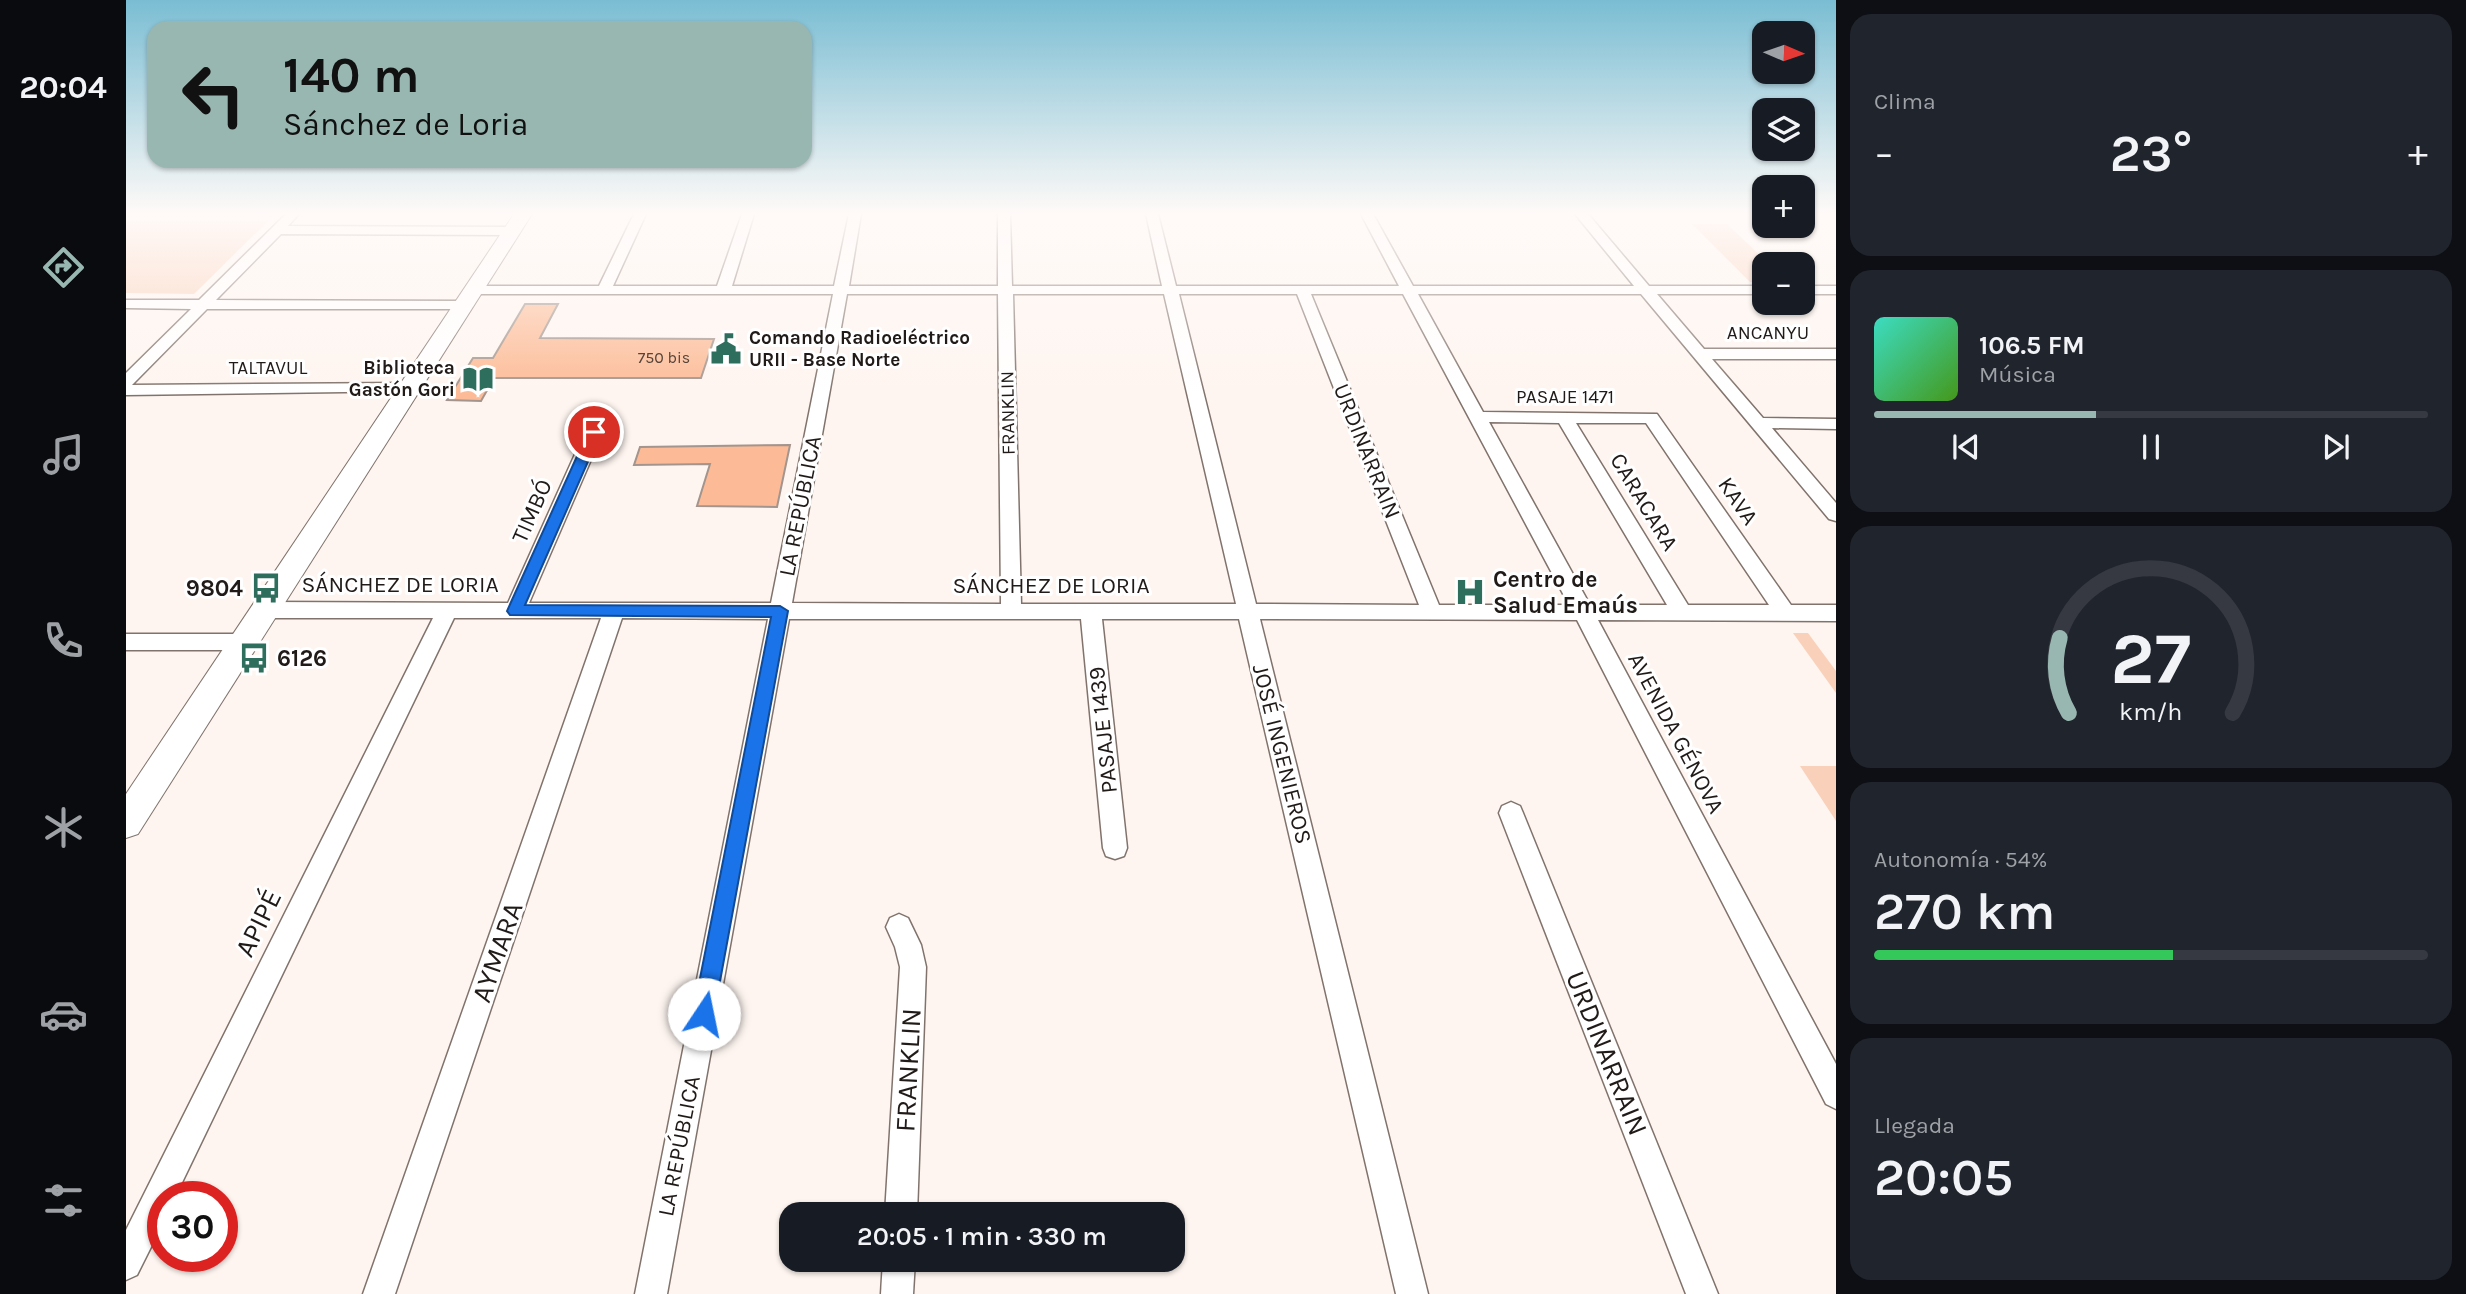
<!DOCTYPE html>
<html lang="es">
<meta charset="utf-8">
<style>
body{margin:0;font-family:Karla,sans-serif;background:#20242c;color:#f1f3f6;height:100vh;display:flex;flex-direction:column;font-size:26px;white-space:nowrap}
*{box-sizing:border-box;margin:0}
p{font-size:23px;color:#9ea1a6}
.icon{flex:none;width:38px;height:38px;fill:none;stroke:currentColor;stroke-width:2;stroke-linecap:round;stroke-linejoin:round}
.map{position:relative;flex:1;overflow:hidden}
.side{display:flex;flex-direction:column;gap:14px;padding:14px;background:#0d0f14;width:630px}
.side>*{flex:none}
.top-card{position:absolute;left:21px;top:21px;width:665px;height:147px;border-radius:21px;box-shadow:0 2px 5px #0004;background:#99b7b1;color:#111;overflow:hidden}
.needle{width:46px;rotate:92deg}
.tools{position:absolute;left:1626px;top:21px;display:grid;gap:14px}
.tools a{display:grid;place-items:center;width:63px;height:63px;border-radius:14px;background:#171b24;box-shadow:0 2px 5px #0004;font-size:35px}
.speed{position:absolute;left:21px;top:1181px;display:flex;gap:14px;font-size:35px;font-weight:700;text-align:center}
.speed>*{display:grid;place-content:center;width:91px;height:91px;border-radius:50%;background:#171b24;box-shadow:0 2px 5px #0004;line-height:1}
.speed .limit{border:10px solid #d22;background:#fff;color:#111}
.pin{position:absolute;display:grid;place-items:center;width:60px;height:60px;color:#fff;margin:-30px;border:4px solid #fff;border-radius:50%;box-shadow:0 2px 7px #0007}
.me{position:absolute;width:77px;margin:-38px;rotate:11deg;stroke-linejoin:round;filter:drop-shadow(0 0 5px #0008)}
.turn{display:flex;align-items:center;gap:24px;height:147px;padding:0 21px;font-size:32px}
.turn .icon{width:91px;height:91px;stroke-width:2.5}
.turn b{display:block;font-size:49px;line-height:60px}
.big{font-size:52px;font-weight:600;line-height:1.1}
.side .widget{flex:1;display:flex;flex-direction:column;justify-content:center;gap:10px;min-width:0;padding:0 24px;border-radius:21px;background:#20242c}
.side .dial{align-items:center;gap:0}
.dial svg{height:182px;overflow:visible;fill:none;stroke:#363941;stroke-width:7;stroke-linecap:round;text-anchor:middle}
.dial text{fill:#f1f3f6;stroke:none}
.song{display:flex;align-items:center;gap:21px}
.cover{width:84px;height:84px;border-radius:10px;background:linear-gradient(135deg,hsl(170 70% 55%),hsl(100 70% 35%))}
.played{height:7px;border-radius:4px;background:linear-gradient(90deg,#99b7b1 40%,#363941 40%)}
.keys{display:flex;justify-content:space-around;direction:ltr}
.heat{display:flex;justify-content:space-between;align-items:center;font-size:38px;direction:ltr}
.charge{height:10px;border-radius:5px;background:linear-gradient(90deg,#34c759 54%,#363941 0)}
.trip{position:absolute;left:653px;top:1202px;width:406px;height:70px;border-radius:21px;background:#171b24;box-shadow:0 2px 5px #0004;font-weight:600;line-height:70px;text-align:center}
main{display:flex;flex:1;min-height:0}
.tab-bar{display:flex;flex-direction:column;width:126px;justify-content:space-around;align-items:center;background:#090b0e;color:#9ea1a6}
.tab-bar .icon{width:49px;height:49px}
.tab-bar .selected{color:#99b7b1}
.tab-bar b{font-size:32px;color:#f1f3f6}
.map>svg:first-child{display:block}
.green{fill:#f9d1ba}
.building{fill:#fcbb96;stroke:#a3958d;stroke-width:2}
.lines{fill:none;stroke-linecap:round;stroke-linejoin:round}
.minor-casing{stroke:#81736c;stroke-width:3}
.secondary-casing{stroke:#81736c;stroke-width:2}
.minor{fill:#fff;fill-rule:evenodd}
.secondary{fill:#fff;fill-rule:evenodd}
.route{fill:#1a73e8;stroke:#114b97;stroke-width:2}
.labels{text-anchor:middle;dominant-baseline:central;stroke-width:6;stroke-linejoin:round;paint-order:stroke}
.far-number-label{font-size:16px;fill:#574338}
.far-street-label{font-size:19px;fill:#201b18;stroke:#fff}
.far-poi-label{font-size:19px;font-weight:bold;fill:#201b18;stroke:#fff;text-anchor:start}
.street-label{font-size:23px;fill:#201b18;stroke:#fff}
.poi-label{font-size:23px;font-weight:bold;fill:#201b18;stroke:#fff;text-anchor:start}
.near-street-label{font-size:28px;fill:#201b18;stroke:#fff}
</style>
<main>
<nav class="tab-bar">
<b>20:04</b>
<svg class="icon selected" aria-label="directions" viewBox="0 0 24 24"><path d="M12 3l9 9-9 9-9-9zM9 14v-3h6M13 9l2 2-2 2"/></svg>
<svg class="icon" aria-label="music" viewBox="0 0 24 24"><path d="M9 18V5l10-2v13"/><circle cx="6" cy="18" r="3"/><circle cx="16" cy="16" r="3"/></svg>
<svg class="icon" aria-label="phone" viewBox="0 0 24 24"><path d="M5 4h4l2 5-3 2q2 4 5 5l2-3 5 2v4C11 20 4 13 5 4z"/></svg>
<svg class="icon" aria-label="climate" viewBox="0 0 24 24"><path d="M12 3v18M4 7l16 10M4 17L20 7"/></svg>
<svg class="icon" aria-label="car" viewBox="0 0 24 24"><path d="M5 17H2v-5l4-1 3-4h7l3 4 3 1v5h-3M9 17h6M6 11h13"/><circle cx="7" cy="17" r="2"/><circle cx="17" cy="17" r="2"/></svg>
<svg class="icon" aria-label="filters" viewBox="0 0 24 24"><path d="M4 7h16M4 17h16"/><circle cx="9" cy="7" r="2"/><circle cx="15" cy="17" r="2"/></svg>
</nav>
<div class="map">
<svg width="1710" height="1294" viewBox="0 0 1710 1294">
<rect width="100%" height="100%" fill="#fef5f0"/>
<g class="green">
<path d="M0 221H142L68 294 0 293Z"/>
<path d="M1566 224H1601L1643 264H1638V282H1624Z"/>
<path d="M1667 633H1682L1710 671V693Z"/>
<path d="M1674 766H1710V821Z"/>
</g>
<g class="building">
<path d="M399 304H432L414 338 588 339 575 378H368L355 401 321 400 347 358H367Z"/>
<path d="M664 445 651 507 571 506 584 464 508 465 514 447Z"/>
</g>
<g class="lines">
<g class="minor-casing">
<g id="minor">
<path d="M160 214H173L162 226 386 227 393 231 386 235 155 234 90 300 339 301 346 305 339 309H81L6 385 284 383 292 388 290 391 0 395V373L65 309 0 308V300H73Z"/>
<path d="M508 214H520L487 286H591L616 214H628L606 286H708L723 214H735L723 286H872V214H884L886 286H1036L1020 214H1032L1050 286H1273L1235 214H1247L1287 286H1508L1449 214H1462L1523 286H1638V294H1531L1578 349H1710V359H1586L1637 418 1710 419V429L1646 428 1710 503V521L1703 519 1515 294H1292L1357 412 1531 414 1665 605H1710V621L1472 620 1710 1064V1109L1700 1104 1451 620 1134 619 1302 1294H1270L1113 619H976L1001 848 998 856 989 859 980 856 977 848 955 619H663L541 1294H509L642 619 496 618 269 1294H237L475 618H328L49 1197H37V1223L11 1275 0 1280V1230L307 618H139L132 615 129 610 132 605 139 602 382 603 459 432 468 427 477 432 403 603H645L707 294H347L340 290 347 286H473ZM721 294H872L875 604 666 603ZM887 294H1038L1110 604H895ZM1053 294H1171L1293 605 1130 604ZM1185 294H1277L1443 605H1313ZM1363 422 1433 423 1541 605H1464ZM1450 423H1520L1643 605H1562Z"/>
<rect x="1676" y="286" width="34" height="8"/>
<path d="M0 634H118L125 636 128 642 125 648 118 650H0Z"/>
<path d="M1385 802 1394 806 1397 813 1592 1294H1560L1373 813 1376 806Z"/>
<path d="M773 914 782 918 795 945 800 967 791 1214H759L774 967 769 947 760 927 764 918Z"/>
<path d="M757 1260H789L787 1294H755Z"/>
</g>
</g>
<g class="secondary-casing">
<path id="secondary" d="M388 214H406L12 834 0 838V794Z"/>
</g>
<use href="#minor" class="minor"/>
<use href="#secondary" class="secondary"/>
</g>
<linearGradient id="sky" x2="0" y2="1"><stop stop-color="#7abdd3"/><stop offset="0.54" stop-color="#fffaf8"/><stop offset="1" stop-color="#fffaf8" stop-opacity="0"/></linearGradient>
<rect width="1710" height="395" fill="url(#sky)"/>
<path class="route" d="M468 428 475 432 399 605 654 606 662 611 588 1014 585 1022 578 1025 570 1022 567 1014 645 617 384 615 381 611 462 432Z"/>
<defs>
<g id="civic-bare" transform="scale(2.415)"><path d="M-.6-6.5H3V-4.5H.6V-3L4-1V1h2V6H-6V1h2V-1L-.6-3ZM-1.2 2.5V6h2.4V2.5Z" fill="#2d6e5d" stroke="#fff" stroke-width="2.5" paint-order="stroke"/></g>
<g id="library-bare" transform="scale(2.415)"><path d="M-6-4Q-3-5.5-.7-3.5V5Q-3 3-6 4ZM6-4Q3-5.5 .7-3.5V5Q3 3 6 4Z" fill="#2d6e5d" stroke="#fff" stroke-width="2.5" paint-order="stroke"/></g>
<g id="bus-bare" transform="scale(2.415)"><path d="M-5-6H5V4H4V6H2V4H-2V6H-4V4H-5ZM-3.5-4V0h7V-4ZM-3.5 1.2v1.5H-2V1.2ZM2 1.2v1.5H3.5V1.2Z" fill="#2d6e5d" stroke="#fff" stroke-width="2.5" paint-order="stroke"/></g>
<g id="hospital-bare" transform="scale(2.415)"><path d="M-5-5h3v3.5h4V-5h3V5h-3V1.5h-4V5h-3Z" fill="#2d6e5d" stroke="#fff" stroke-width="2.5" paint-order="stroke"/></g>
</defs>
<g fill-rule="evenodd">
<use href="#civic-bare" x="600" y="349"/>
<use href="#library-bare" x="352" y="379"/>
<use href="#bus-bare" x="140" y="588"/>
<use href="#hospital-bare" x="1344" y="592"/>
<use href="#bus-bare" x="128" y="658"/>
</g>
<g class="labels">
<g class="far-number-label">
<text x="538" y="357">750 bis</text>
</g>
<g class="far-street-label">
<text x="1642" y="333">ANCANYU</text>
<text x="142" y="368">TALTAVUL</text>
<text x="1439" y="397">PASAJE 1471</text>
<text transform="translate(882 413) rotate(-91)">FRANKLIN</text>
</g>
<g class="far-poi-label">
<text x="623" y="338">Comando Radioeléctrico<tspan x="623" dy="22">URII - Base Norte</tspan></text>
<text x="329" y="368" text-anchor="end">Biblioteca<tspan x="329" dy="22">Gastón Gori</tspan></text>
</g>
<g class="street-label">
<text transform="translate(1241 451) rotate(68)">URDINARRAIN</text>
<text transform="translate(1612 501) rotate(56)">KAVA</text>
<text transform="translate(1518 502) rotate(59)">CARACARA</text>
<text transform="translate(674 506) rotate(-79)">LA REPÚBLICA</text>
<text transform="translate(406 511) rotate(-66)">TIMBÓ</text>
<text x="274" y="584">SÁNCHEZ DE LORIA</text>
<text x="925" y="585">SÁNCHEZ DE LORIA</text>
<text transform="translate(977 730) rotate(-96)">PASAJE 1439</text>
<text transform="translate(1550 733) rotate(62)">AVENIDA GÉNOVA</text>
<text transform="translate(1156 754) rotate(76)">JOSÉ INGENIEROS</text>
<text transform="translate(553 1146) rotate(-79)">LA REPÚBLICA</text>
</g>
<g class="poi-label">
<text x="1367" y="579">Centro de<tspan x="1367" dy="26">Salud Emaús</tspan></text>
<text x="117" y="588" text-anchor="end">9804</text>
<text x="151" y="658">6126</text>
</g>
<g class="near-street-label">
<text transform="translate(132 923) rotate(-64)">APIPÉ</text>
<text transform="translate(371 952) rotate(-71)">AYMARA</text>
<text transform="translate(1481 1053) rotate(68)">URDINARRAIN</text>
<text transform="translate(782 1070) rotate(-87)">FRANKLIN</text>
</g>
</g>
</svg>
<div class="tools">
<a><svg class="needle" viewBox="-14 -14 28 28"><path d="M0-13l5 13h-10z" fill="#e53935"/><path d="M0 13l5-13h-10z" fill="#9ea1a6"/></svg></a>
<a><svg class="icon" aria-label="layers" viewBox="0 0 24 24"><path d="M12 4l9 5-9 5-9-5zM3 14l9 5 9-5"/></svg></a>
<a>+</a>
<a>−</a>
</div>
<div class="speed"><div class="limit">30</div></div>
<div class="pin" style="left:468px;top:432px;background:#d93025"><svg class="icon" aria-label="arrive" viewBox="0 0 24 24"><path d="M6 21V4h12l-3 4 3 4H6"/></svg></div>
<svg class="me" style="left:578px;top:1014px" viewBox="-20 -20 40 40"><circle r="19" fill="#fff"/><path d="M0-13L10 11 0 6-10 11z" fill="#1a73e8"/></svg>
<div class="trip">20:05 · 1 min · 330 m</div>
<div class="top-card">
<div class="turn"><svg class="icon" aria-label="left" viewBox="0 0 24 24"><path d="M17 20v-9H6M10 6l-5 5 5 5"/></svg><div><b>140 m</b>Sánchez de Loria</div></div>
</div>
</div>
<section class="side">
<div class="widget"><p>Clima</p>
<div class="heat"><a>−</a><b class="big">23°</b><a>+</a></div>
</div>
<div class="widget">
<div class="song"><i class="cover"></i><div><b>106.5 FM</b><p>Música</p></div></div>
<div class="played"></div>
<div class="keys"><svg class="icon" aria-label="previous" viewBox="0 0 24 24"><path d="M18 5L8 12l10 7zM5 5v14"/></svg><svg class="icon" aria-label="pause" viewBox="0 0 24 24"><path d="M8 5v14M16 5v14"/></svg><svg class="icon" aria-label="next" viewBox="0 0 24 24"><path d="M6 5l10 7-10 7zM19 5v14"/></svg></div>
</div>
<div class="widget dial"><svg viewBox="0 0 100 80">
<path d="M14 69A42 42 0 1 1 86 69"/>
<path d="M14 69A42 42 0 0 1 10 36" stroke="#99b7b1"/>
<text x="50" y="56" font-size="32" font-weight="700">27</text>
<text x="50" y="72" font-size="11">km/h</text>
</svg></div>
<div class="widget"><p>Autonomía · 54%</p><b class="big">270 km</b><div class="charge"></div></div>
<div class="widget"><p>Llegada</p><b class="big">20:05</b></div>
</section>
</main>
